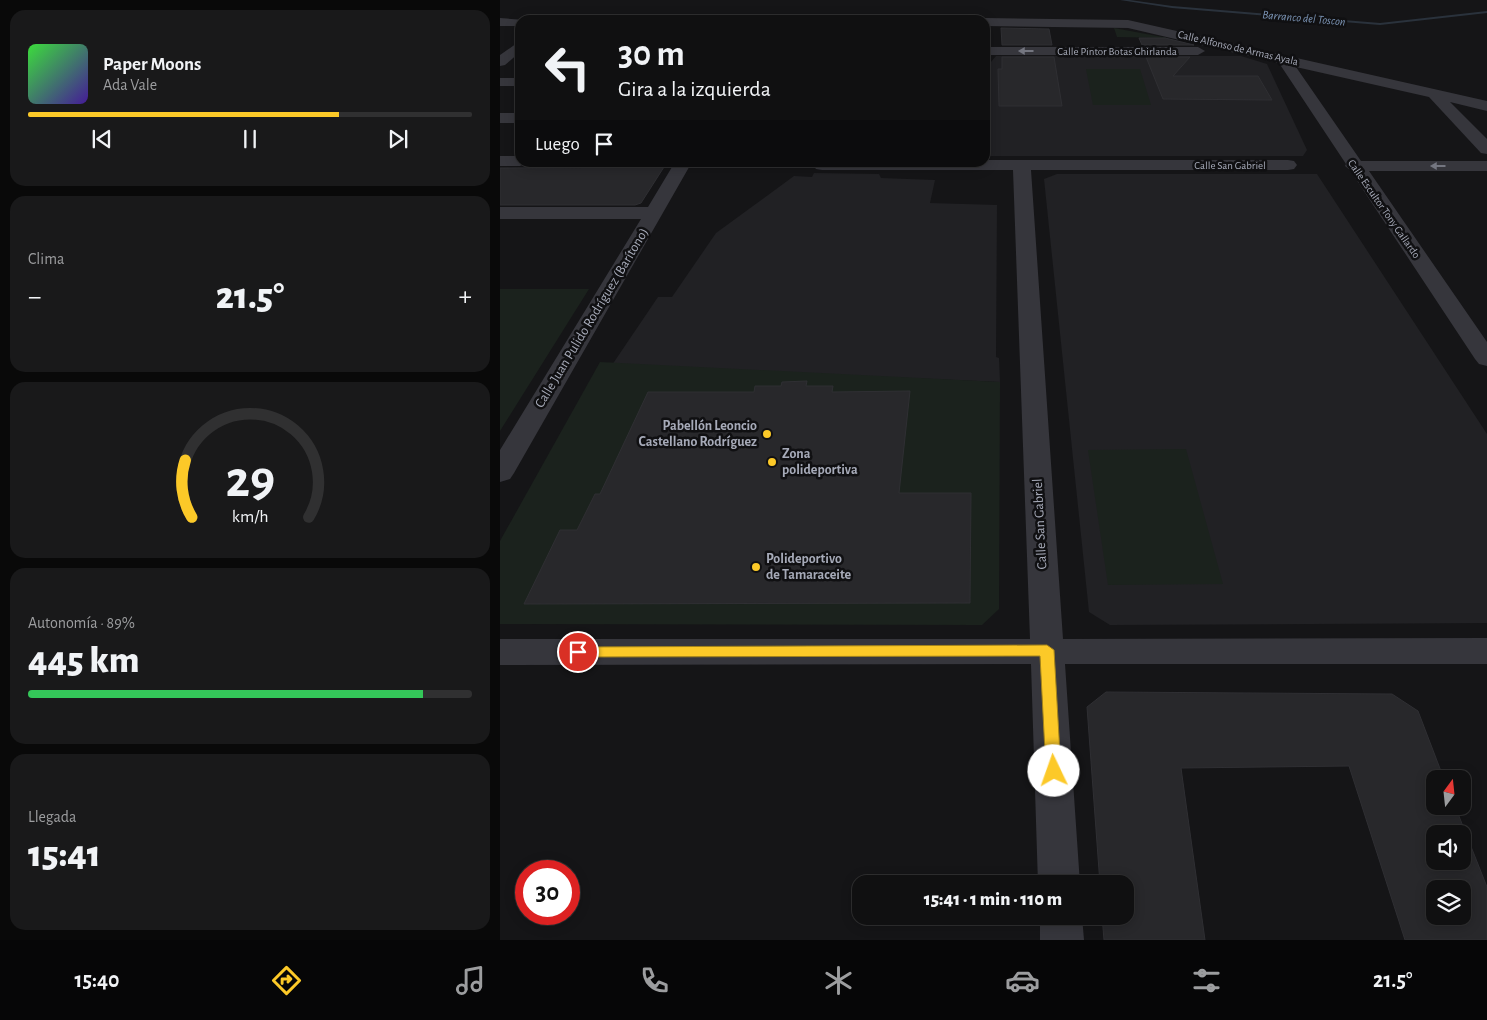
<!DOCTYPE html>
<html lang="es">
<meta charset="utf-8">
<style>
body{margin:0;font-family:"Alegreya Sans",sans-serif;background:#19191a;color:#f1f3f6;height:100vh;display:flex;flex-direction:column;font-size:19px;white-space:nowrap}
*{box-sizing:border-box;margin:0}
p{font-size:16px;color:#9c9d9f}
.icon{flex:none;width:28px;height:28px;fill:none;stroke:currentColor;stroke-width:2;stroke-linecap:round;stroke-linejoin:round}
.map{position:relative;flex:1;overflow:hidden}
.panel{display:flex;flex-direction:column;gap:10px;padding:10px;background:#090909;width:500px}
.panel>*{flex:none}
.top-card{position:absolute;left:15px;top:15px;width:475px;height:152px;border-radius:15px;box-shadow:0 2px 12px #0003,0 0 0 1px #303031;background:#101011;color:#f1f3f6;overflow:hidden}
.needle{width:32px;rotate:15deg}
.fabs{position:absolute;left:926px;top:770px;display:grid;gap:10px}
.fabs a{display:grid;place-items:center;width:45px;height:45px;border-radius:10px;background:#101011;box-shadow:0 2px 12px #0003,0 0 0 1px #303031;font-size:25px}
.speed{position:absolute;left:15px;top:860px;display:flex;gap:10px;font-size:25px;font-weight:700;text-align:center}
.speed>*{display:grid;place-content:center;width:65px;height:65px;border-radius:50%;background:#101011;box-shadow:0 2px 12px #0003,0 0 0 1px #303031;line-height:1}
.speed .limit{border:8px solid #d22;background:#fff;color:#111}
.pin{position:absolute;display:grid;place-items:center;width:42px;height:42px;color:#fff;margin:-21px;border:2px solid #fff;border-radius:50%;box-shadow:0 1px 5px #0007}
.me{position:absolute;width:55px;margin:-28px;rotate:357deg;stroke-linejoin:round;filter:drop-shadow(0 0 4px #0008)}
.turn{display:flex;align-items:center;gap:18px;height:105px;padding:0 20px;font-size:22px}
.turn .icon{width:65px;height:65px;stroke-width:2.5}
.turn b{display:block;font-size:35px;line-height:42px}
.then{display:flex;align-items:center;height:48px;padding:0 20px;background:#0003;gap:10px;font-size:19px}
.big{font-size:38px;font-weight:800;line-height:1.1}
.panel .tile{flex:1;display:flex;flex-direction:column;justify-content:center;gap:8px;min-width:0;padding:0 18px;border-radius:15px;background:#19191a}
.panel .dial{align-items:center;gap:0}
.dial svg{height:130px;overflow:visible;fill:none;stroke:#303031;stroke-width:7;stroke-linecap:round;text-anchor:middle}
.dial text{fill:#f1f3f6;stroke:none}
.song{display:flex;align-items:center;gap:15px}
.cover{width:60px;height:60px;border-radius:8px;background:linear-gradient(135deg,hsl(120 70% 55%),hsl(260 70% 35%))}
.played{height:5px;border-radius:2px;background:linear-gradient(90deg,#fcc928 70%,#303031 70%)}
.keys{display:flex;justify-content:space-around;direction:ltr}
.heat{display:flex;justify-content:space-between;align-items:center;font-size:28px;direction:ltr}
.charge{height:8px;border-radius:4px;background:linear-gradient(90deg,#34c759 89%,#303031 0)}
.trip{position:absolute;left:352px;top:875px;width:282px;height:50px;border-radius:15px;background:#101011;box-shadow:0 2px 12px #0003,0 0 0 1px #303031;font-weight:800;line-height:50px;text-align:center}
.dock{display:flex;height:80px;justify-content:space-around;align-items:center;background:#060607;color:#9c9d9f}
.dock .icon{width:35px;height:35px}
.dock .selected{color:#fcc928}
.dock b{font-size:22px;color:#f1f3f6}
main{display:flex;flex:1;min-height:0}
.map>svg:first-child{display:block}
.built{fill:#212124}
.green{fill:#1b221d}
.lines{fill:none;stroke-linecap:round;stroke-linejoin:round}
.stream{fill:#2a323c;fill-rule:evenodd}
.building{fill:#28282b;stroke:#2f2f33;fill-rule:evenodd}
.minor{fill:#36363c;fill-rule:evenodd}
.oneway{fill:#747680}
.route{fill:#fcc928;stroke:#a4831a}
.poi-dot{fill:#fcc928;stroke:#101012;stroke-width:2}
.labels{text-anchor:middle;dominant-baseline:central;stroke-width:5;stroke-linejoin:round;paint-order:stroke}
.far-street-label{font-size:11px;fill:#a6aab8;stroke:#101012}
.far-water-label{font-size:12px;font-style:italic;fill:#7b94b5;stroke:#101012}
.street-label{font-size:14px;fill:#a6aab8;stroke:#101012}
.poi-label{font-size:14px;font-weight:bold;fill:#a6aab8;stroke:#101012;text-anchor:start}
</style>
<main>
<section class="panel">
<div class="tile">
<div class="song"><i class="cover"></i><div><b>Paper Moons</b><p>Ada Vale</p></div></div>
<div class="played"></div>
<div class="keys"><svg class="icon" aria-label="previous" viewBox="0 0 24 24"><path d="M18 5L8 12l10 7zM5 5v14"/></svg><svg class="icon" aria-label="pause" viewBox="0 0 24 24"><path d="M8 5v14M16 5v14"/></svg><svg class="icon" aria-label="next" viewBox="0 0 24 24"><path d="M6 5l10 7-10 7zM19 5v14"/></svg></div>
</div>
<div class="tile"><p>Clima</p>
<div class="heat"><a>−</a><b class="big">21.5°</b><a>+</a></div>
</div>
<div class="tile dial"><svg viewBox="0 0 100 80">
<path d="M14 69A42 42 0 1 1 86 69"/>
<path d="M14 69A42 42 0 0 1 10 34" stroke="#fcc928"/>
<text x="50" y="56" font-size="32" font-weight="700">29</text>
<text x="50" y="72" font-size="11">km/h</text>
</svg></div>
<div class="tile"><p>Autonomía · 89%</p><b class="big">445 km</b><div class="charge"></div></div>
<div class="tile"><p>Llegada</p><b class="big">15:41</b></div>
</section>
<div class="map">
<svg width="987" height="940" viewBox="0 0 987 940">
<rect width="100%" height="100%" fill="#151517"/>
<g class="built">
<path d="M496 56H741L767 64 807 150 803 156H485V69Z"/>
<path d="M314 173 379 174 381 178 435 180 430 203 497 205 496 357 499 358 500 382 112 365 158 297H172L216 233 294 176 312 177Z"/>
<path d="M557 174H817L987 434V623L610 625 589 612 544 179Z"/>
</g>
<g class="green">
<path d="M614 28 668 38 617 37Z"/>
<path d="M586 69H640L651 105H593Z"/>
<path d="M0 289H89L0 431Z"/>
<path d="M100 362 500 382 499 609 482 625 0 624V541Z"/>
<path d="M686 449 723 584 608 585 588 450Z"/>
</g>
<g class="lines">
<path class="stream" d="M620 0H630L672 6 880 23 987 11V13L880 25 672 8Z"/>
</g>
<g class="building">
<path d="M501 28 549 29 552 45H502Z"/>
<path d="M639 38H665L694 45H642Z"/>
<path d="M502 57H554L562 106H499L498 69H502Z"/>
<path d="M646 57H690L673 76H758L772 100 663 99Z"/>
<path d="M164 167 141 203 135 205H0V168Z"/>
<path d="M307 381 306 386H333L332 392 410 391 399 493H471L470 603 24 604 60 530H77L95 494H100L148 392H254L255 386H281L282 382Z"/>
<path d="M606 692 892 694 918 711 944 779H935V806H955L987 887V940H905L849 766 681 768 705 940H604L602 916H626V884H600L587 707ZM935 834H962V861H935ZM935 889H962V916H935Z"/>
</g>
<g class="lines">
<g class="minor">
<path d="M0 18 25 20H20V26H0Z"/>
<path d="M485 18 628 20 987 101V111L950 102 987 139V154L981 153 929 97 796 67 861 161H987V171H869L987 342V366L979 364 975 359 850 170 845 166 846 164 779 63 628 28 485 26V20H480Z"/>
<path d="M20 41V52L5 65 0 66V55Z"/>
<path d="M485 47H698L705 51 698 55H485Z"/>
<rect x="0" y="78" width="20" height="8"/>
<rect x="0" y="113" width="20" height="10"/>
<path d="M0 156H20V162H28L20 166H0Z"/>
<path d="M485 160H788L794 161 797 165 794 169 788 170H531L563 639 987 638V664H565L580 884H538L531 664 0 665V639H530L513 170H322L316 169 313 165 315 162H485Z"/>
<path d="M175 162H192L14 473 10 479 0 482V450L141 219H0V207H148Z"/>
<path d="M540 916H582L584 940H540Z"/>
</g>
</g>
<defs><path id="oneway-solid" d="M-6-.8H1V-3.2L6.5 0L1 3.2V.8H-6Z" transform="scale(1.25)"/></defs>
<g class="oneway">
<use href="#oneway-solid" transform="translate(526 51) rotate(-180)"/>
<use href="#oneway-solid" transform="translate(938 166) rotate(-180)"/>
</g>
<path class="route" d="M547 645 554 650 561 771 559 775 554 777 548 775 546 771 540 656 78 657 71 652 78 647Z"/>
<g class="poi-dot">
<circle cx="267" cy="434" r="5"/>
<circle cx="272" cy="462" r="5"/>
<circle cx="256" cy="567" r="5"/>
</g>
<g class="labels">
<g class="far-street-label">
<text transform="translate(738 48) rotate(13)">Calle Alfonso de Armas Ayala</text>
<text x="617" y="51">Calle Pintor Botas Ghirlanda</text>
<text x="730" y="165">Calle San Gabriel</text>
<text transform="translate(884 209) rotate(55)">Calle Escultor Tony Gallardo</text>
</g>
<g class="far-water-label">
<text transform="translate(804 18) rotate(5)">Barranco del Toscon</text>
</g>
<g class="street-label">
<text transform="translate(92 318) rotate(-59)">Calle Juan Pulido Rodríguez (Barítono)</text>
<text transform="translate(540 524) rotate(-93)">Calle San Gabriel</text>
</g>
<g class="poi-label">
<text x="257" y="426" text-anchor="end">Pabellón Leoncio<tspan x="257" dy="16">Castellano Rodríguez</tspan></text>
<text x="282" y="454">Zona<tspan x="282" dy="16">polideportiva</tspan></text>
<text x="266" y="559">Polideportivo<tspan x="266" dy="16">de Tamaraceite</tspan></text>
</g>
</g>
</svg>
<div class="fabs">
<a><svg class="needle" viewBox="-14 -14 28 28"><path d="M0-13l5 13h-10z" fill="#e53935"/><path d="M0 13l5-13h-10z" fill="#9c9d9f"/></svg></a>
<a><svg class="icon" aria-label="sound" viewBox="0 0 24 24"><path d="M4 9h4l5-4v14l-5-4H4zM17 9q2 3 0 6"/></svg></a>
<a><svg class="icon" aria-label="layers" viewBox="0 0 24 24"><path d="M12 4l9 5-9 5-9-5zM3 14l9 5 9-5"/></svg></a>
</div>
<div class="speed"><div class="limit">30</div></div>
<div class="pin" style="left:78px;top:652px;background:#d93025"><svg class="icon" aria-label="arrive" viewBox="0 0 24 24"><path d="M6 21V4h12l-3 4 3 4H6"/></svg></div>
<svg class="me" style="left:554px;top:771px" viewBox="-20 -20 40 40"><circle r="19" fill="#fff"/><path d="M0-13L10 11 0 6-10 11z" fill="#fcc928"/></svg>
<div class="trip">15:41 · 1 min · 110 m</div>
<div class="top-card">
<div class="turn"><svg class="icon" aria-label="left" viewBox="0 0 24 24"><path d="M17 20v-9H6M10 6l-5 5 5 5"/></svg><div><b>30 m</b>Gira a la izquierda</div></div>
<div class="then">Luego<svg class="icon" aria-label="arrive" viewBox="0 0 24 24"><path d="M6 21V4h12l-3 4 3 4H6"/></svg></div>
</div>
</div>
</main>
<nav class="dock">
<b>15:40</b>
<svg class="icon selected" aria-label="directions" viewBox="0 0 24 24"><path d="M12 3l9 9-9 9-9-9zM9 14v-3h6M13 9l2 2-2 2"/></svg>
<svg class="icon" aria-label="music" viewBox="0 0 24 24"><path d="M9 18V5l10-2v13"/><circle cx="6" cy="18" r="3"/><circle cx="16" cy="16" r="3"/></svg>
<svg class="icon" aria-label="phone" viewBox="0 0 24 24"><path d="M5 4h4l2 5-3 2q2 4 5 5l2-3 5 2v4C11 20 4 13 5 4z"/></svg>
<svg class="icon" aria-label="climate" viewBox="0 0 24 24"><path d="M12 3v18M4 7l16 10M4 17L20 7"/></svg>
<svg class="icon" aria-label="car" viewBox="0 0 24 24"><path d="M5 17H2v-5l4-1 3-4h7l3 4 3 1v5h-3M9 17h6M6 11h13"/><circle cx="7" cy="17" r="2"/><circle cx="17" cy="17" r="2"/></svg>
<svg class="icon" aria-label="filters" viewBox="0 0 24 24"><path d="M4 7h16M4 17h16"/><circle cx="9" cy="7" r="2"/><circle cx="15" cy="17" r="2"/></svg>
<b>21.5°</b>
</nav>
